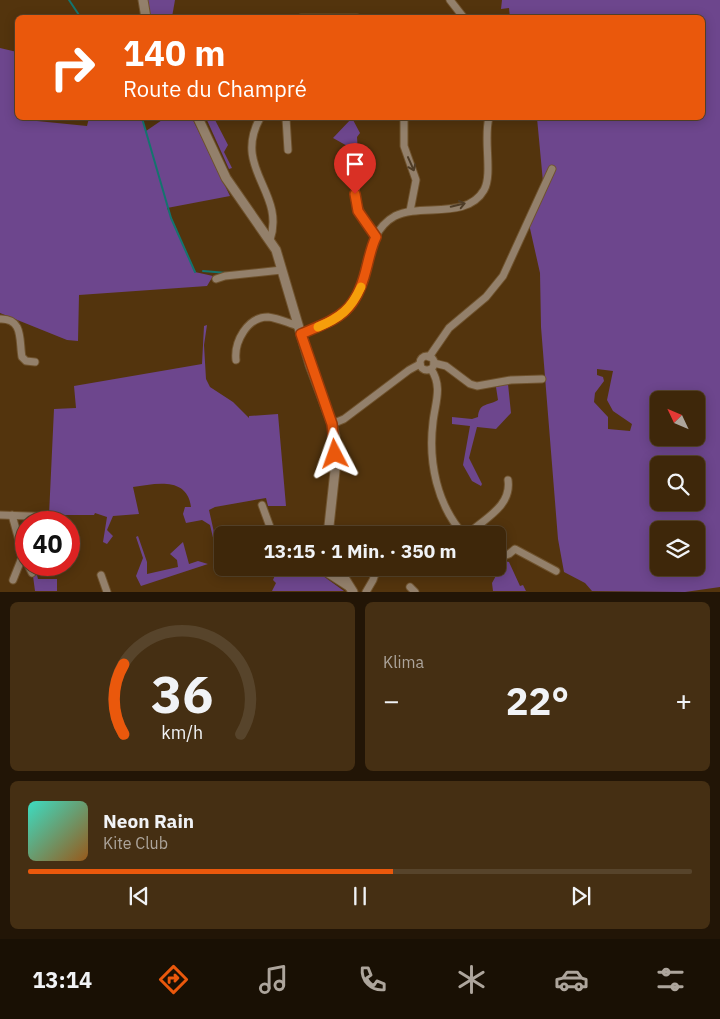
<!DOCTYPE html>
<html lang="de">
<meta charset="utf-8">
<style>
body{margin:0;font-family:"IBM Plex Sans",sans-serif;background:#452f13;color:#f1f3f6;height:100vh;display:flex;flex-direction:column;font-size:19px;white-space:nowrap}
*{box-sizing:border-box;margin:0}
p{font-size:16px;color:#ada59c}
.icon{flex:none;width:28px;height:28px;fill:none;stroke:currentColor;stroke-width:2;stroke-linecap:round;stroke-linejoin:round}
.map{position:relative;height:592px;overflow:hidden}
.sheet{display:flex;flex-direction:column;gap:10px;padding:10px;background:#221506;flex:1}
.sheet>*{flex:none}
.top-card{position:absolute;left:15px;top:15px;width:690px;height:105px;border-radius:8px;box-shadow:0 2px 12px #0003,0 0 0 1px #57442b;background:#ea580c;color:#fff;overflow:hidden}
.needle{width:32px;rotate:314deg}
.controls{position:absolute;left:650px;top:391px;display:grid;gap:10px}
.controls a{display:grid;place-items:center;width:55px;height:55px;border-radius:8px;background:#3e270a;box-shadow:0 2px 12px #0003,0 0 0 1px #57442b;font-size:25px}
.speed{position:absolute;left:15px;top:511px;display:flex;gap:10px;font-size:25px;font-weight:700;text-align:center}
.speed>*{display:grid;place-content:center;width:65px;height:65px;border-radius:50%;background:#3e270a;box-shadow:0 2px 12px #0003,0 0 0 1px #57442b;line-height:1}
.speed .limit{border:8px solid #d22;background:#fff;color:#111}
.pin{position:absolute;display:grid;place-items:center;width:42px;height:42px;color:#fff;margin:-51px -21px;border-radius:50% 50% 50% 0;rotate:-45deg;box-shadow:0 0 5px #0007}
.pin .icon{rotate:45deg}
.me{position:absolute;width:55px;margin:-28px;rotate:356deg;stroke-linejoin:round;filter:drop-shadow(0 0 4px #0008)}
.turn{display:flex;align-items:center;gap:18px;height:105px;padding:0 25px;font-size:22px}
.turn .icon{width:65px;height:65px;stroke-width:2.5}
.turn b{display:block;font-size:35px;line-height:42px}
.big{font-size:38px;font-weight:700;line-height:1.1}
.sheet .card{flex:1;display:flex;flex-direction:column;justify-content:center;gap:8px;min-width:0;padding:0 18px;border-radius:8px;background:#452f13}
.sheet .dial{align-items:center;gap:0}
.dial svg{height:130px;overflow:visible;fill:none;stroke:#57442b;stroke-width:7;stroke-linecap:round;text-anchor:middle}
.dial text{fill:#f1f3f6;stroke:none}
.song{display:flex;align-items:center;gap:15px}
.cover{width:60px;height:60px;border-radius:8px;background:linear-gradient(135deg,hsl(170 70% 55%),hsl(30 70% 35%))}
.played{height:5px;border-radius:2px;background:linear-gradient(90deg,#ea580c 55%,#57442b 55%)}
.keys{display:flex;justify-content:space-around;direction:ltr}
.heat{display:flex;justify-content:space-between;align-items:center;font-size:28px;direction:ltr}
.sheet .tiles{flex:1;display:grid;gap:10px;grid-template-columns:1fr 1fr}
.card:last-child{grid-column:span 2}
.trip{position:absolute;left:214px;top:526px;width:292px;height:50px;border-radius:8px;background:#3e270a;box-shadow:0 2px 12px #0003,0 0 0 1px #57442b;font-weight:700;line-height:50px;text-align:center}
.dock{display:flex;height:80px;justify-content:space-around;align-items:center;background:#191004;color:#ada59c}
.dock .icon{width:35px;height:35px}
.dock .selected{color:#ea580c}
.dock b{font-size:22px;color:#f1f3f6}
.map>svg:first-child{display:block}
.green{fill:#6d468d;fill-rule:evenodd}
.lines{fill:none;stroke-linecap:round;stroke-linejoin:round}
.stream{stroke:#14746e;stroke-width:2}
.minor-casing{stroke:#6f522d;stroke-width:9}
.tertiary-casing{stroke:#6f522d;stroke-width:11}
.minor{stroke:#93806b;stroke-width:7}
.tertiary{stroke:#93806b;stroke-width:9}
.oneway{stroke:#4e3c27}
.route-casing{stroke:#983908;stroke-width:12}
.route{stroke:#ea580c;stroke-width:9}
.slow{stroke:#f59e0b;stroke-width:9}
</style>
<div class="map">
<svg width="720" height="592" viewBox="0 0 720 592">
<rect width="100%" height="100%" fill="#53340d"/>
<g class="green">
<path d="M147 0H175L172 17H151Z"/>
<path d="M502 0H720V587L685 592 592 591 585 583 564 572 558 539 541 327 540 273 529 224 543 182 537 118H702V18H510L509 8 501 9ZM597 369 613 371 607 400 613 411 632 424 630 431 608 429V417L594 402 595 393 604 381 603 377 597 375ZM659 400H696V438H659ZM659 465H696V502H659ZM659 530H696V568H659Z"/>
<path d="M0 48 17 52 18 118H37V121L87 126 89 118H142L146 131 165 118H192L230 196 167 208 195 272 213 276 207 286 79 295 78 341 67 340 0 313Z"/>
<path d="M206 118H214L228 145 224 152 232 168 229 169Z"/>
<path d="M352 118 360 133 357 137 358 152 333 138Z"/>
<path d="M207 325 204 345 206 379 210 387 233 402 249 418V416L278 414 286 506H268L266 498 215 507 209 510 222 568 228 575 225 576 219 563 210 525 202 520 186 523 183 514 185 507H191C187 476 155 484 133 487L139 514 113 516 107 530 113 536 107 544 103 542 107 517 95 513 94 515H49L54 409 76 408 74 386 202 364 204 326Z"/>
<path d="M508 384 511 413 496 429 477 427 469 458 482 484 481 486 472 481 463 465 470 426 452 424V417L472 419 478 417C479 402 489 406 498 400L496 387Z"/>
<path d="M138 536 147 562V574L178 567 177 560 170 554 183 542 189 564 198 561 208 564 141 586 136 576 143 558 136 537Z"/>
<path d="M504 561 509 562 520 586 523 585 526 591H493L492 583Z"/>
<path d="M278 568H312L344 591H272L276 583 273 580Z"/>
<path d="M37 575 38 579H57V591H35L33 576Z"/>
</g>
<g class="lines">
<g class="stream">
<path d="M69 0 81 18"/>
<path d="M142 118 171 218 195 272"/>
<path d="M203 271 227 273"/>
</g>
<g class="minor-casing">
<g id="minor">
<path d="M450 0 464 18"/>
<path d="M301 18H357"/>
<path d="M260 118C232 169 286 192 270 240"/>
<path d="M286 118 288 150"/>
<path d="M404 118V146L416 180 410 211"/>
<path d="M359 154C354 197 350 201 376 237"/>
<path d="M216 279 225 276 282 270"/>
<path d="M0 319C24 318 19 342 22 357L26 361 35 362"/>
<path d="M301 334C315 328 334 324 345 312 372 286 360 235 395 216 421 203 467 220 484 190 493 175 483 137 489 118"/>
<circle cx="427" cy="363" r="7"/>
<path d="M429 357 449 328 486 297 503 276 552 169"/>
<path d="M236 360C234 342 247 317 268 317 278 318 288 323 298 326"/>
<path d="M434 363 446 366 470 384 477 386 511 380 542 379"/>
<path d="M431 369C443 387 435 403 433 422 428 462 437 505 464 535"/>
<path d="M332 424 344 419 409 370 420 364"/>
<path d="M262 505 273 535"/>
<path d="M0 515 57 517"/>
<path d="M12 515 23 555 13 580"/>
<path d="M467 535C483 519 512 507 508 480"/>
<path d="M498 558 509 554 515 549 556 571"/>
<path d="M28 565 32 573"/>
<path d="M319 568 350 588"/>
<path d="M101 575 107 592"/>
<path d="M410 587 415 592"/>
<path d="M366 592 373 580 377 568"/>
</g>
</g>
<g class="tertiary-casing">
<g id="tertiary">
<path d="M143 0 146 18"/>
<path d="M198 118 226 178 276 250 310 365 332 424 335 436V471L328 535"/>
<path d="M338 568 353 592"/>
</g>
</g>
<use href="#minor" class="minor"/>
<use href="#tertiary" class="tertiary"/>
</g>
<defs><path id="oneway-shaft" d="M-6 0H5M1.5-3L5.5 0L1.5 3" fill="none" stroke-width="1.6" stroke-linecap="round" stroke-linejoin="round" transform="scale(1.25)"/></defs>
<g class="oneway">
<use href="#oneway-shaft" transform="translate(411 164) rotate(66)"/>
<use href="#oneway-shaft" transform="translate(458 205) rotate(-14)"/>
</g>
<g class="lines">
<g class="route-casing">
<path id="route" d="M335 454 332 424 301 334C338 318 355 314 366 270 369 259 371 247 376 237L358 211 355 194"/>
</g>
<use href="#route" class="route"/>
<path class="slow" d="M318 327C340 318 351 309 361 287"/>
</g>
</svg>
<div class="controls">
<a><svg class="needle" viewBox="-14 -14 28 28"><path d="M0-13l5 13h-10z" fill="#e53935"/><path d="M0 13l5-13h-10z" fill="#ada59c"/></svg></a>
<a><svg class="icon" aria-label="search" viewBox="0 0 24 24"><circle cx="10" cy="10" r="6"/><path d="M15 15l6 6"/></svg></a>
<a><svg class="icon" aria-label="layers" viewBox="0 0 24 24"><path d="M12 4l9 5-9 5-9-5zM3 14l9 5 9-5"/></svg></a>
</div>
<div class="speed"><div class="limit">40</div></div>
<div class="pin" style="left:355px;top:194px;background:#d93025"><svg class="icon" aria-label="arrive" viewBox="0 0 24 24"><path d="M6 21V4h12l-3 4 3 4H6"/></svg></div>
<svg class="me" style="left:335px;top:454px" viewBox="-20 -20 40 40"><path d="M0-17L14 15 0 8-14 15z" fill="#ea580c" stroke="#fff" stroke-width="4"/></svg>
<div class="trip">13:15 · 1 Min. · 350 m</div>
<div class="top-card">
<div class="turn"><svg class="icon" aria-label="right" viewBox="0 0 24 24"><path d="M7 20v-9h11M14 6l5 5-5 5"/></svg><div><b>140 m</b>Route du Champré</div></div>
</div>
</div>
<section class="sheet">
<div class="tiles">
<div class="card dial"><svg viewBox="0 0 100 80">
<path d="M14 69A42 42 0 1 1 86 69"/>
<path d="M14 69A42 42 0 0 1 14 26" stroke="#ea580c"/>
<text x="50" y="56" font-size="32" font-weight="700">36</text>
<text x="50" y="72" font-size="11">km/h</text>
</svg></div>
<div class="card"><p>Klima</p>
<div class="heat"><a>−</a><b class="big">22°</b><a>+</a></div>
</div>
<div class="card">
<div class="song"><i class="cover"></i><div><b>Neon Rain</b><p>Kite Club</p></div></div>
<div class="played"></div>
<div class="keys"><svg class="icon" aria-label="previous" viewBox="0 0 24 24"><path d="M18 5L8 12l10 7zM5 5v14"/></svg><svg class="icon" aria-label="pause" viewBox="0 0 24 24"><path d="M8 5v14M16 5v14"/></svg><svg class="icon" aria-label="next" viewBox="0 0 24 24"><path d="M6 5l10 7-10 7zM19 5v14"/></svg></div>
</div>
</div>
</section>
<nav class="dock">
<b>13:14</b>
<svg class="icon selected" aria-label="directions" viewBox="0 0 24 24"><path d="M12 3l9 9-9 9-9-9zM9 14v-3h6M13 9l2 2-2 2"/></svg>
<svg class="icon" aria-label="music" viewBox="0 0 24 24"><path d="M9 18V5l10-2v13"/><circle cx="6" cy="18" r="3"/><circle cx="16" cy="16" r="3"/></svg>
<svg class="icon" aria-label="phone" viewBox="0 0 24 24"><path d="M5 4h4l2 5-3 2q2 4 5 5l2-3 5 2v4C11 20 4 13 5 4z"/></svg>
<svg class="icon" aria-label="climate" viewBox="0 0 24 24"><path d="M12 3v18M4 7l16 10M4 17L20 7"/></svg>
<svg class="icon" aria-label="car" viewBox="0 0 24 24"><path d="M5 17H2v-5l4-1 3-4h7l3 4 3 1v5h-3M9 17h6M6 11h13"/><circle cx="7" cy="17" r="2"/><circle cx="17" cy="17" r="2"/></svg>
<svg class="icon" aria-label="filters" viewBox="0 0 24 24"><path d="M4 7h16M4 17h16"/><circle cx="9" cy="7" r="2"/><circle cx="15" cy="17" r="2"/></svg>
</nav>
